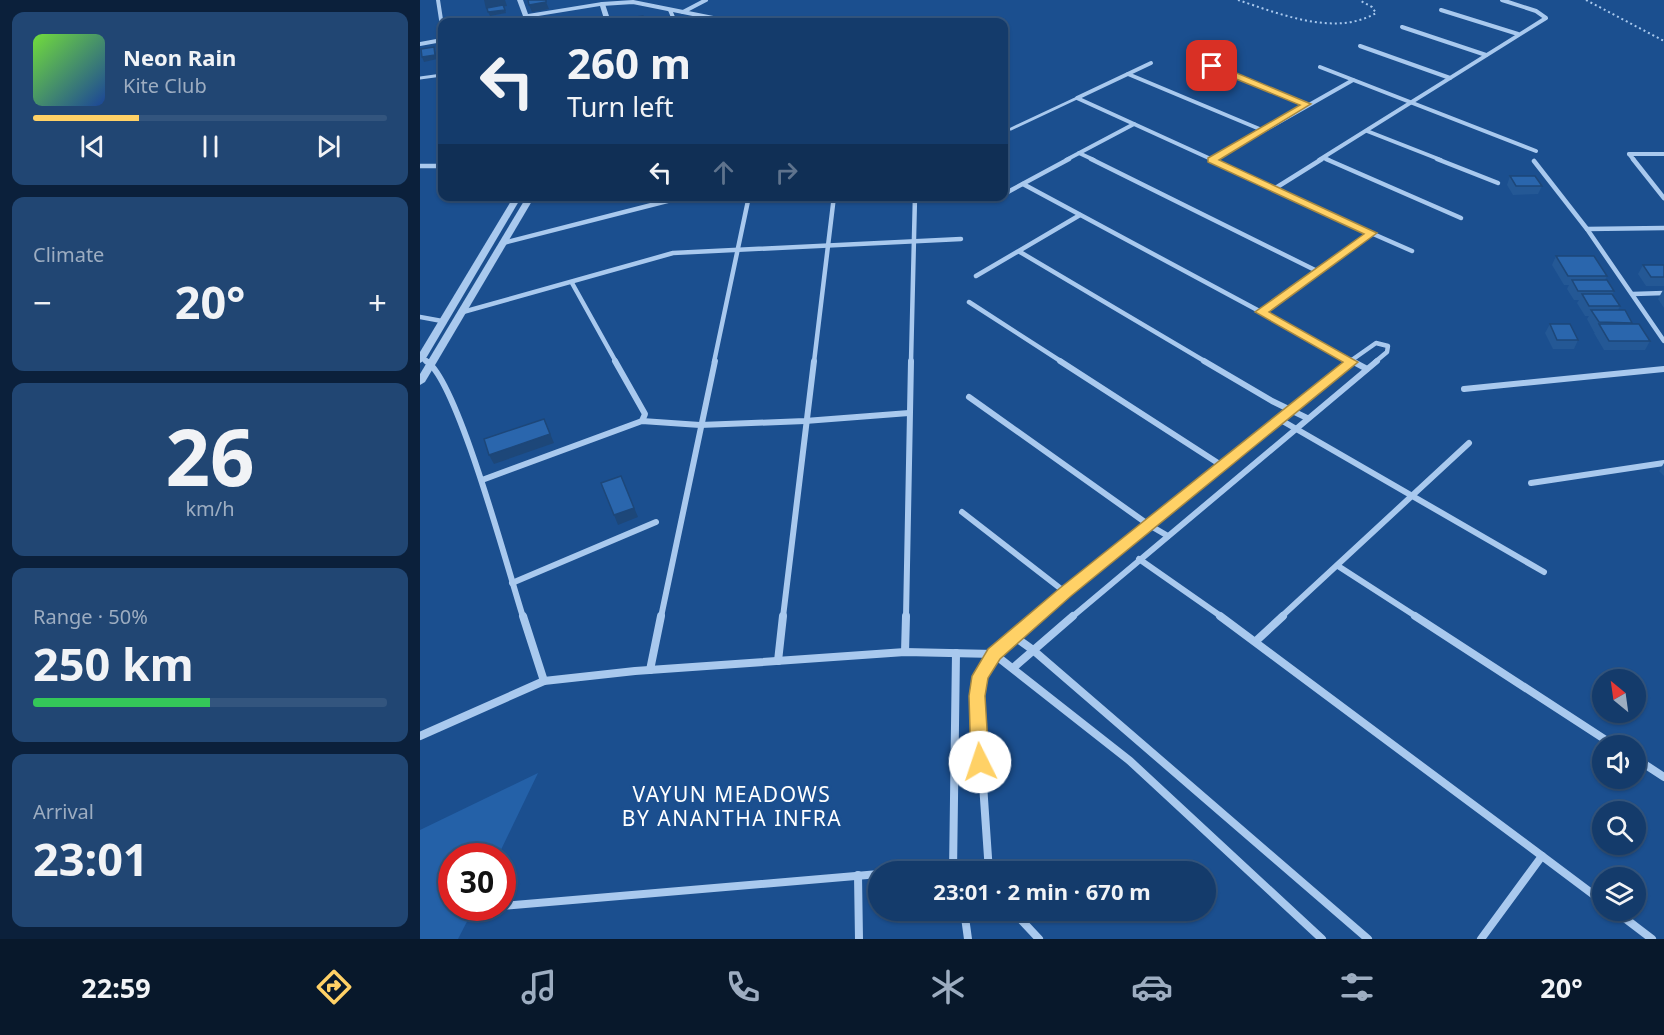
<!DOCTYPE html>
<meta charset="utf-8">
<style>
body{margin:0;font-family:"Noto Sans",sans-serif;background:#214673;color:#f1f3f6;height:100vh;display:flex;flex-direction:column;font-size:22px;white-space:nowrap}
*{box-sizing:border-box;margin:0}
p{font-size:20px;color:#9dadc1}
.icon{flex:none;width:33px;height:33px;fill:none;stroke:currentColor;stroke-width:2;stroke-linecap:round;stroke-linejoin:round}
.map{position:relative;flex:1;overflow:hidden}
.sheet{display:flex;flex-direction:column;gap:12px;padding:12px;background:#0b203b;width:420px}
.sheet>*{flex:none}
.top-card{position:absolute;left:18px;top:18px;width:570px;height:183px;border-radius:12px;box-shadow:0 2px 4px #0004,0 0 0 2px #33557e;background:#143b6b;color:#f1f3f6;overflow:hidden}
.needle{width:39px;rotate:331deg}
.buttons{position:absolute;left:1172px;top:669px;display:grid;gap:12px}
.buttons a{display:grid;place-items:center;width:54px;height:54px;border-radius:50%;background:#143b6b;box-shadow:0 2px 4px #0004,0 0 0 2px #33557e;font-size:30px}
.speed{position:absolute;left:18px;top:843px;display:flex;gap:12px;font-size:30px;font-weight:700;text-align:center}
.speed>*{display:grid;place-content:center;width:78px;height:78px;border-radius:50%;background:#143b6b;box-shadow:0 2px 4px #0004,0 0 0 2px #33557e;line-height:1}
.speed .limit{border:9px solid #d22;background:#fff;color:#111}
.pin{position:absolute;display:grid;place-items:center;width:51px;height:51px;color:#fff;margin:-26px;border-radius:12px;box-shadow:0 3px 9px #0006}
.me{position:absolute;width:66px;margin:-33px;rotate:356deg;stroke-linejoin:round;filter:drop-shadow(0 0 4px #0008)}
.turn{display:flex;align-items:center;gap:21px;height:126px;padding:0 30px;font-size:27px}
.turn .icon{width:78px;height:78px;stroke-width:2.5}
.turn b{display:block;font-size:42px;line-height:51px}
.lanes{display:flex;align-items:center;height:57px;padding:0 30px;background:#0003;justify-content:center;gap:30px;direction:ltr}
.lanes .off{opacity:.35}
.big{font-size:45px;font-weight:700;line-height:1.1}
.sheet .tile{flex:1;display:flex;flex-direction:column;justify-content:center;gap:9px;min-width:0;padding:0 21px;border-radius:12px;background:#214673}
.sheet .dial{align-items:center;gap:0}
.dial b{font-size:78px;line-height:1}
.song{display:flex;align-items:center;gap:18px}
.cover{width:72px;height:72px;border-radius:9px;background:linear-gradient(135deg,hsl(100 70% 55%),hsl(220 70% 35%))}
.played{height:6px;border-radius:3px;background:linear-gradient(90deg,#ffd166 30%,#33557e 30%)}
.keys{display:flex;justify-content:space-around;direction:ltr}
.heat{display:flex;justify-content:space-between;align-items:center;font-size:33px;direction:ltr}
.charge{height:9px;border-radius:4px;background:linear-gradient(90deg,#34c759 50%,#33557e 0)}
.trip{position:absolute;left:448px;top:861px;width:348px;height:60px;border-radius:30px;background:#143b6b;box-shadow:0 2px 4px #0004,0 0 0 2px #33557e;font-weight:700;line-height:60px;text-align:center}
.menu{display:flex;height:96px;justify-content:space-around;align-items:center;background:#08182b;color:#9dadc1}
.menu .icon{width:42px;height:42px}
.menu .selected{color:#ffd166}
.menu b{font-size:27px;color:#f1f3f6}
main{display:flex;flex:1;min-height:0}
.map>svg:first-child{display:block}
.green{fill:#2461a8}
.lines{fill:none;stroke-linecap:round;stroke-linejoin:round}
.path{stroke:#a9c9ee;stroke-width:2;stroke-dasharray:2 3;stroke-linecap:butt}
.service{stroke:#a9c9ee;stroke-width:3}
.minor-far3{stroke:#a9c9ee;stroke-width:4}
.minor-far2{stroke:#a9c9ee;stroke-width:4.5}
.minor-far1{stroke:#a9c9ee;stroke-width:6}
.minor{stroke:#a9c9ee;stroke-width:8}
.tertiary{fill:#a9c9ee;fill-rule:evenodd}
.wall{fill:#245895}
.shaded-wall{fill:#1d4779}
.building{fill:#2a66ad;stroke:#1d4779;stroke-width:1.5}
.route{fill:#ffd166;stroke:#a68842;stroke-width:1.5}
.labels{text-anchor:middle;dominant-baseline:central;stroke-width:6;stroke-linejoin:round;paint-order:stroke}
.near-neighbourhood-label{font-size:21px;letter-spacing:1.5px;fill:#fff;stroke:#1b4f8f}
</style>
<main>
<section class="sheet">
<div class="tile">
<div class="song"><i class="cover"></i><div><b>Neon Rain</b><p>Kite Club</p></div></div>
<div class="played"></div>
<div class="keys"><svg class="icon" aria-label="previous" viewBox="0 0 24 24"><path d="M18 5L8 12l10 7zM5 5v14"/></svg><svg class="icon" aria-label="pause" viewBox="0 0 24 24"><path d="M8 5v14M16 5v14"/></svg><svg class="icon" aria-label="next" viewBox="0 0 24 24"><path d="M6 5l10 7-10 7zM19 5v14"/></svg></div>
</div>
<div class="tile"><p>Climate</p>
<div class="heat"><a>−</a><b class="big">20°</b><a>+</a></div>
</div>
<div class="tile dial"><b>26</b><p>km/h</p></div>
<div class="tile"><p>Range · 50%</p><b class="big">250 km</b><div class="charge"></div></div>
<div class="tile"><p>Arrival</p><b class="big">23:01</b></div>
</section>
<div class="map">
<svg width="1244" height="939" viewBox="0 0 1244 939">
<rect width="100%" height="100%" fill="#1b4f8f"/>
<path class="green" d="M118 773 78 856H32V908H54L38 939H0V830Z"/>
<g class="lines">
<g class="path">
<path d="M818 0C860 14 915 37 956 13L952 7 939 0"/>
<path d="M1166 0 1244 41"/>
</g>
<g class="service">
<path d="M0 78 22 75"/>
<path d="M591 129 657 98"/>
</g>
<g class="minor-far3">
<path d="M18 0 22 26"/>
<path d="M182 4 213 2 313 22"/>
<path d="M250 10 255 22"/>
<path d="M1021 10 1098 34"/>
<path d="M263 12 286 0"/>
<path d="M982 27 1066 55"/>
<path d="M0 44 22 40"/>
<path d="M940 46 1030 78"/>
<path d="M731 63 657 98 793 160"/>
<path d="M793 66 887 104"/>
<path d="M900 67 1116 151"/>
<path d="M708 74 842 130"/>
<path d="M947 131 1021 160"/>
<path d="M659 153 674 160"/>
<path d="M1209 154 1214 160"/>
<path d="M1209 154H1244"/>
<path d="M904 158 909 160"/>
<path d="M646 160 714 124"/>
<path d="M792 160 933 80"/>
<path d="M899 160 1126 18 1116 11 1082 0"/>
</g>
<g class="minor-far2">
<path d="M671 159 899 272"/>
<path d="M790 159 951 233"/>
<path d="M906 159 1041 218"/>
<path d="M1017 159 1078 183"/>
<path d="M1213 159 1244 198"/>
<path d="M1114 161 1167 229 1244 341"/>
<path d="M0 166H22"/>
<path d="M603 184 934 362"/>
<path d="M854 189 902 159"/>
<path d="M584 194 649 159"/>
<path d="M576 198 579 196"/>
<path d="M1167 229 1244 228"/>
<path d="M83 243 259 198"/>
<path d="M600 252 786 362"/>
<path d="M556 276 660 215"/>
<path d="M152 283 196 362"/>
<path d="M1213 294 1244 293"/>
<path d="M549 302 642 362"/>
<path d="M43 312 253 253 541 239"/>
<path d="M841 312 951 233 992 251"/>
<path d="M0 317 22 321"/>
<path d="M1 358 9 362"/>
<path d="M294 362 329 196"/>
<path d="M394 362 414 196"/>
<path d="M491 362 495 196"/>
<path d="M929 362 956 343 968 346 967 352 955 362"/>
</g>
<g class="minor-far1">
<path d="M6 361C37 378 89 574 103 617"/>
<path d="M195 361 225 414 222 421"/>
<path d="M640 361 801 465"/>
<path d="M784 361 852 401 887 418"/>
<path d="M932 361 947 369"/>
<path d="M1044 389 1244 369"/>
<path d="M549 397 729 525 748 536"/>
<path d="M859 419 1124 572"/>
<path d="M62 480 222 421 280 425 385 421 489 413"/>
<path d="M1111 483 1244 463"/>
<path d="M542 512 645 592"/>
<path d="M719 559 802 617"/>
<path d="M918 566 997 617"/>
<path d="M92 583 236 522"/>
<path d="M241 617 295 361"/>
<path d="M363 617 394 361"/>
<path d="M486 617 491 361"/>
<path d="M616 617 931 361"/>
<path d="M652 617 957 361"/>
<path d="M861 617 1049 443"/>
</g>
<g class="minor">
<path d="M800 616 1122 856"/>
<path d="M995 616 1195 746"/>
<path d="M595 637 613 650 948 939"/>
<path d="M836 641 863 616"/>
<path d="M485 652 486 616"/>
<path d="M358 661 363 616"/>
<path d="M593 668 653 616"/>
<path d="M230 670 241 616"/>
<path d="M124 681 215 671 485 652 574 654 710 761 902 939"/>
<path d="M0 736 124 681 103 616"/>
<path d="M1215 758 1244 777"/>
<path d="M519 872 533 871"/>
<path d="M533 872 536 653"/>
<path d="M569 872 557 696C563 655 588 642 618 616"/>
<path d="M438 875 439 939"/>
<path d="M82 906 459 874"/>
<path d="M544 910 548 939"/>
<path d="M592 910 619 939"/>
<path d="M1194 910 1232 939"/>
<path d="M1061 939 1122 856 1182 901"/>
</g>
<g class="tertiary">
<path d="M97 0H103L108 14 182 2 185 4 191 22H185L180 6 106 18 103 16Z"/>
<path d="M94 196H102L5 360 0 363V352Z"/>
<path d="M107 196H115L5 382 0 385V374Z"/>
</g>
</g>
<g class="wall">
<path d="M1090 176 1122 186 1118 194 1093 195 1087 185Z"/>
<path d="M1136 256 1187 276 1185 280 1194 291 1192 295 1200 306 1198 310 1212 323V324L1230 341 1225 350H1184L1174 333 1175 332H1174L1167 319 1169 316H1165L1157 303 1159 300H1154L1147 289 1149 285H1144L1132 265Z"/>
<path d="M1223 265H1244V286H1226L1218 274Z"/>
<path d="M1243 290H1244V308L1238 299Z"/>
<path d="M1130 324 1158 340 1154 349H1133L1125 333Z"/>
<path d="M1244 463V476L1239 471Z"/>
</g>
<g class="shaded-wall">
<path d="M64 0H85L87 6 66 9Z"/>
<path d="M126 2 129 9 112 12 109 5Z"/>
<path d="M85 10 86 13 70 16 68 12Z"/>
<path d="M14 47 17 59 4 62 2 57Z"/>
<path d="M124 419 134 443 74 464 69 455Z"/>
<path d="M201 476 218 517 198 525 194 515Z"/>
</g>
<g class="building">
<path d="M108 0H126V2L109 5Z"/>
<path d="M83 5 85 10 68 12 67 8Z"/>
<path d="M223 16 225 22H202L201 19Z"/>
<path d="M14 47 15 55 2 57 1 49Z"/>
<path d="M1090 176H1115L1122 186H1096Z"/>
<path d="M1136 256H1174L1187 276H1148Z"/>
<path d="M1223 265H1244V277H1231Z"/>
<path d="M1152 280H1187L1194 291H1158Z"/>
<path d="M1162 294H1192L1200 306H1169Z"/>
<path d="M1171 310H1205L1212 323 1179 322Z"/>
<path d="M1130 324H1150L1158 340H1137Z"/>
<path d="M1179 324H1219L1230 341H1189Z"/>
<path d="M124 419 130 434 69 455 64 439Z"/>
<path d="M201 476 214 508 194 515 181 483Z"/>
</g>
<path class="route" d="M789 64H795L891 104 799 160 957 233 849 312 938 362 651 596 580 659 568 678 565 696 569 762 566 768 560 770 554 768 551 762 549 696 552 676 568 649 640 588 923 362 835 312 944 234 788 162V158L880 105 789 68Z"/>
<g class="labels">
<g class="near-neighbourhood-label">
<text x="312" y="794">VAYUN MEADOWS<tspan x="312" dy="24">BY ANANTHA INFRA</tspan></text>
</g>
</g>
</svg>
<div class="buttons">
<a><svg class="needle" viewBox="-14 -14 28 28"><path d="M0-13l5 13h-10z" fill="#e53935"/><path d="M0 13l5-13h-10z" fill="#9dadc1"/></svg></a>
<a><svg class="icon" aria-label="sound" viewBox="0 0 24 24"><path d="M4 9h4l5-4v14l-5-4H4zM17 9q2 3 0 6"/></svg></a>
<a><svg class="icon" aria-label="search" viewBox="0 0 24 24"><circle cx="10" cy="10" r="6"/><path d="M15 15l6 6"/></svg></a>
<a><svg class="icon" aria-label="layers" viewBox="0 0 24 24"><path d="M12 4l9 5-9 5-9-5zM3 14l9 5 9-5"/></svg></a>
</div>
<div class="speed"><div class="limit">30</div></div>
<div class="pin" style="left:792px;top:66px;background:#d93025"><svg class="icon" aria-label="arrive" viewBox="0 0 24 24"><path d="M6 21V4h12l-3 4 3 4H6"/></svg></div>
<svg class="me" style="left:560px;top:762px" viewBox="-20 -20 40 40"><circle r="19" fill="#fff"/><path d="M0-13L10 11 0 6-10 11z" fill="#ffd166"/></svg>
<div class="trip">23:01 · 2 min · 670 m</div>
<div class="top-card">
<div class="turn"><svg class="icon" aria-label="left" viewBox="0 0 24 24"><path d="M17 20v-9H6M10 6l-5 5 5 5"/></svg><div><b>260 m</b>Turn left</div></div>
<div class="lanes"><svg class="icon" aria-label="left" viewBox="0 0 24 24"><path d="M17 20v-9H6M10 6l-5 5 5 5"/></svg><svg class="icon off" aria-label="ahead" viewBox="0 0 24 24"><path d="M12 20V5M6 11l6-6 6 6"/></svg><svg class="icon off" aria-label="right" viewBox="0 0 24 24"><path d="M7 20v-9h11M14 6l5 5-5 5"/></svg></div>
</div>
</div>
</main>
<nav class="menu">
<b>22:59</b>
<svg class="icon selected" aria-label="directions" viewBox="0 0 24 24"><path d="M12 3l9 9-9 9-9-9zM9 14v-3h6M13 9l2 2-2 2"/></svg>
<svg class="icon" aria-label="music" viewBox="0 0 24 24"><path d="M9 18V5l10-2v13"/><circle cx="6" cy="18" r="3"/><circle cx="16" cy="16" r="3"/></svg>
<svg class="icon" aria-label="phone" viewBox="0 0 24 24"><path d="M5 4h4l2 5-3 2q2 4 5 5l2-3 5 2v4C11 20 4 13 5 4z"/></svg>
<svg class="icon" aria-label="climate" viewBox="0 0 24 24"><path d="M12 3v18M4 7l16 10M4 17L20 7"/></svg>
<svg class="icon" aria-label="car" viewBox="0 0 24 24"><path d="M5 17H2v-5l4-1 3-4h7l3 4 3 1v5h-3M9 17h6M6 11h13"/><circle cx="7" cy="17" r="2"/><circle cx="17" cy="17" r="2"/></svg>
<svg class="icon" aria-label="filters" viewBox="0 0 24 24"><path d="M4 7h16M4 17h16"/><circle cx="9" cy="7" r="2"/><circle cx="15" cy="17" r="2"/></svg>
<b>20°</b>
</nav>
